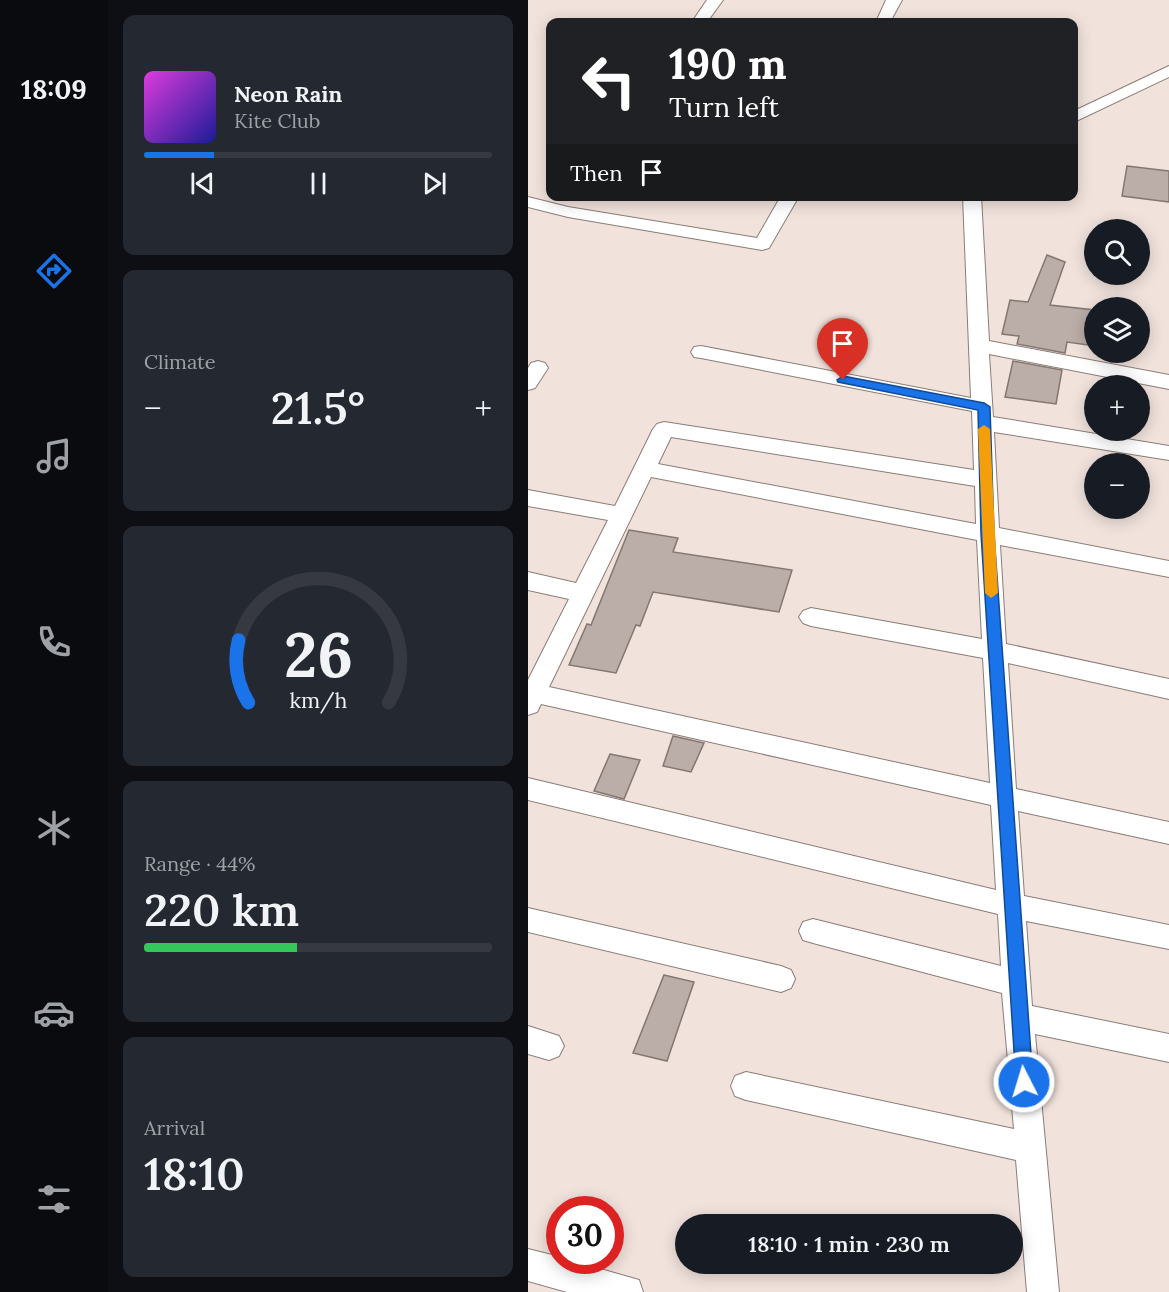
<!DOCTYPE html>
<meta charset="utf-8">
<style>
body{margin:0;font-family:Lora,serif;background:#242831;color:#f1f3f6;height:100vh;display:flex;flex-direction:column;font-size:22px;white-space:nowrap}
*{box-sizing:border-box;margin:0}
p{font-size:20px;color:#9ea1a6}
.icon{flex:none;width:33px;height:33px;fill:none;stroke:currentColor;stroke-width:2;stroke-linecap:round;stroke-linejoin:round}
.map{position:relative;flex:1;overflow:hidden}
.side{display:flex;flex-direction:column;gap:15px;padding:15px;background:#0d0f14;width:420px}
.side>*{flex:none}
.guide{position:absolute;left:18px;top:18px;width:532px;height:183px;border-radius:12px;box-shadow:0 3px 15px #0003;background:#202124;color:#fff;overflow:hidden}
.tools{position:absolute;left:556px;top:219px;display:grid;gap:12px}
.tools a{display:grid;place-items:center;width:66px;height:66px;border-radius:50%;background:#171b24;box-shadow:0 3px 15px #0003;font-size:30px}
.speed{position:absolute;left:18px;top:1196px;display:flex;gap:12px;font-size:30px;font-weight:700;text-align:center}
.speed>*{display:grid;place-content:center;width:78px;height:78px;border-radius:50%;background:#171b24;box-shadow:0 3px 15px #0003;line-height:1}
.speed .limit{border:9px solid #d22;background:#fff;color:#111}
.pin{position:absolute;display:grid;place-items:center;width:51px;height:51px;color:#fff;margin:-62px -26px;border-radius:50% 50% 50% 0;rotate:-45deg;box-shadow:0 0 6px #0007}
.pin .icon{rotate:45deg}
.me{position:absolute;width:66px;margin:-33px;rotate:355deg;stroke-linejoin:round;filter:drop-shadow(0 0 4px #0008)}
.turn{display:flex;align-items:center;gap:21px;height:126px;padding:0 24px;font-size:27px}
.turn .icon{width:78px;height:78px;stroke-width:2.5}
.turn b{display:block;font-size:42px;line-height:51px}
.then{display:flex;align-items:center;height:57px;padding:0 24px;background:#0003;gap:12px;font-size:22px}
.big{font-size:45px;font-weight:600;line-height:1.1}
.side .widget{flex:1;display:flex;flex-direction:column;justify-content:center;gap:9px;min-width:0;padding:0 21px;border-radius:12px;background:#242831}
.side .dial{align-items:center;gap:0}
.dial svg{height:156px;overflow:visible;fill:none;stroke:#363941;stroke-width:7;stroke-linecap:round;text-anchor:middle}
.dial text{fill:#f1f3f6;stroke:none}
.song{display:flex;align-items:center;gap:18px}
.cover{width:72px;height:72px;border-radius:9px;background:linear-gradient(135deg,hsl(300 70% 55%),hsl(240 70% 35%))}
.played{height:6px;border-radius:3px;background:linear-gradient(90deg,#1a73e8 20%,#363941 20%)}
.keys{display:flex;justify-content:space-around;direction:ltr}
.heat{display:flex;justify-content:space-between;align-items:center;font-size:33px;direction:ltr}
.charge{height:9px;border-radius:4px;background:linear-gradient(90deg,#34c759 44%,#363941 0)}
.trip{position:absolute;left:147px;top:1214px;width:348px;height:60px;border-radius:30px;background:#171b24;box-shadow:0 3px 15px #0003;font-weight:600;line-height:60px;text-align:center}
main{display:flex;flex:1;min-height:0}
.menu{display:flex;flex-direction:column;width:108px;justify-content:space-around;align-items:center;background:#090b0e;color:#9ea1a6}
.menu .icon{width:42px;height:42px}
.menu .on{color:#1a73e8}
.menu b{font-size:27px;color:#f1f3f6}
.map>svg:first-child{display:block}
.building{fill:#bbada7;stroke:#847772;stroke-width:1.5}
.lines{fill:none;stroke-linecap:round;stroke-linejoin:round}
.street-casing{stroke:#8a7d78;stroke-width:2}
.street{fill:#fff;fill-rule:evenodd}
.route{fill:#1a73e8;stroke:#114b97;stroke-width:1.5}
.slow{fill:#f59e0b}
</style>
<main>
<nav class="menu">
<b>18:09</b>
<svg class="icon on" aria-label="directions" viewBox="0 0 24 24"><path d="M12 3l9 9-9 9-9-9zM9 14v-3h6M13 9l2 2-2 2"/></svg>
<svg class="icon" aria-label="music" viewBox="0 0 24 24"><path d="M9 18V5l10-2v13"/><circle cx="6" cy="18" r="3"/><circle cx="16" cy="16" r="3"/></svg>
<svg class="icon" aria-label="phone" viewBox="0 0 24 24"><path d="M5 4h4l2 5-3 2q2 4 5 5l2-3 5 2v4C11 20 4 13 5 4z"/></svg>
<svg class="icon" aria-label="climate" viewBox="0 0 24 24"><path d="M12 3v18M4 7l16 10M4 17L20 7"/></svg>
<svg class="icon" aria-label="car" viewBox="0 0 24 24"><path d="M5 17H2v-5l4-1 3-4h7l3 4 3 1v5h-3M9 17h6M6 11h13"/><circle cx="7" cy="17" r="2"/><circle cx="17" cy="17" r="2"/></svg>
<svg class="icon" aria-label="filters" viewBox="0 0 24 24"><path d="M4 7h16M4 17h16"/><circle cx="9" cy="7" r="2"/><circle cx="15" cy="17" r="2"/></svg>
</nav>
<section class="side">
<div class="widget">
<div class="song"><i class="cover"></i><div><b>Neon Rain</b><p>Kite Club</p></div></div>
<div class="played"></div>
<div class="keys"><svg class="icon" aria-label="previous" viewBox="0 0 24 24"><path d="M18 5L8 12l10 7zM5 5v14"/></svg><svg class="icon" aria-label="pause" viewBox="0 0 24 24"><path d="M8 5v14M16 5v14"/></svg><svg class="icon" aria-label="next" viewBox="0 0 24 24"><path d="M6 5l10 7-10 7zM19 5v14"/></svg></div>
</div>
<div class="widget"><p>Climate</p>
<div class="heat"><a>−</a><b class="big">21.5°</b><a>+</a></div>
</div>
<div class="widget dial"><svg viewBox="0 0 100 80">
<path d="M14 69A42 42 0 1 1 86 69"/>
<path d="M14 69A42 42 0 0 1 9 37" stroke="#1a73e8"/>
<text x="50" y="56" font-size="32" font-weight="700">26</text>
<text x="50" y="72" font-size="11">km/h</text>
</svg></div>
<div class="widget"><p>Range · 44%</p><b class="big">220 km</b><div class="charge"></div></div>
<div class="widget"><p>Arrival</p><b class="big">18:10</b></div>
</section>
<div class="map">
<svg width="641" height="1292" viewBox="0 0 641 1292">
<rect width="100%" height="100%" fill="#f1e2dc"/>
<g class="building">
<path d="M599 166 641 171V202L594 196Z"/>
<path d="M519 255 537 262 522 305 567 310V346L539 342 537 353 489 344 491 336 474 334 482 300 500 302Z"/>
<path d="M485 361 534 370 528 404 477 397Z"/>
<path d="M101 530 150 538 145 552 264 570 251 612 125 592 112 626 108 625 88 673 41 665 59 624 63 625Z"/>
<path d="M145 736 176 743 163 772 135 766Z"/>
<path d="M82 754 112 760 96 799 66 791Z"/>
<path d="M136 975 166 982 139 1061 105 1053Z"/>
</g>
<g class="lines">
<g class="street-casing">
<g id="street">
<path d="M179 0H195L179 22H164Z"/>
<path d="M358 0H374L362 22H348Z"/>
<path d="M641 66V77L546 122V111Z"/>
<path d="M253 196H271L241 248 234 250 40 217 0 207V197L40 207 229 238Z"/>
<path d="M435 196H453L461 341 641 375V389L461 354 465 417 641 446V460L466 432 471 528 641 561V577L472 545 478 644 641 679V699L480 663 488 789 641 822V844L490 811 496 896 641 925V949L498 921 504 1006 641 1034V1062L507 1034 531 1292H499L488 1160 218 1100 207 1096 203 1086 207 1076 218 1072 486 1129 474 993 285 943 275 940 271 931 275 922 285 919 473 966 470 914 0 800V778L468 890 463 805 13 704 9 712 0 715V680L41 599 0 590V572L48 583 80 520 0 506V490L87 506 125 429 129 424 136 422 446 470 444 411 173 358 166 357 163 352 166 347 173 346 443 398ZM143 437 447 486 448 524 130 464ZM123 477 449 540 454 639 283 608 275 611 271 617 275 623 283 626 455 658 462 783 21 687Z"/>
<path d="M10 361 17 363 20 368 7 388 0 390V368L3 363Z"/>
<path d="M0 908 253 966 263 970 267 979 263 988 253 992 0 932Z"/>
<path d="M0 1026 31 1036 36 1046 31 1056 21 1060 0 1054Z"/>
<path d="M0 1249 32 1257V1260H41L111 1280 115 1292H39L0 1281Z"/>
</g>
</g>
<use href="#street" class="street"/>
</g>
<path class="route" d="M315 376 456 403 462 407 466 534 505 1082 502 1088 496 1090 490 1088 488 1082 453 534 450 410 310 382 309 380Z"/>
<path class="slow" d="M456 425 462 429 470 593 463 598 457 593 450 429Z"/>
</svg>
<div class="tools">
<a><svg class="icon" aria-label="search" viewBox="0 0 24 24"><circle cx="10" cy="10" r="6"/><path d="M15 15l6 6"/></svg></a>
<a><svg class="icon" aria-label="layers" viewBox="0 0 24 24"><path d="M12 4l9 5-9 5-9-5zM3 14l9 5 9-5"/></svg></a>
<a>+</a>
<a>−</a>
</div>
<div class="speed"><div class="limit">30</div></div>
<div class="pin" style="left:315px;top:380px;background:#d93025"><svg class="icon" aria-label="arrive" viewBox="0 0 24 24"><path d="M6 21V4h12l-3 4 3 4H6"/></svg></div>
<svg class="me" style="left:496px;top:1082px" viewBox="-20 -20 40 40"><circle r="17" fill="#1a73e8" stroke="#fff" stroke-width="3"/><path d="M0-11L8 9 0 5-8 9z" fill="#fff"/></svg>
<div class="trip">18:10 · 1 min · 230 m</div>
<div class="guide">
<div class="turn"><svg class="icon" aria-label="left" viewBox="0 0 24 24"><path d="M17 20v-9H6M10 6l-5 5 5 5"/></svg><div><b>190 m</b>Turn left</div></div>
<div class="then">Then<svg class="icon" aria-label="arrive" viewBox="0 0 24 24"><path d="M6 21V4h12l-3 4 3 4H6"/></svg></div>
</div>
</div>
</main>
